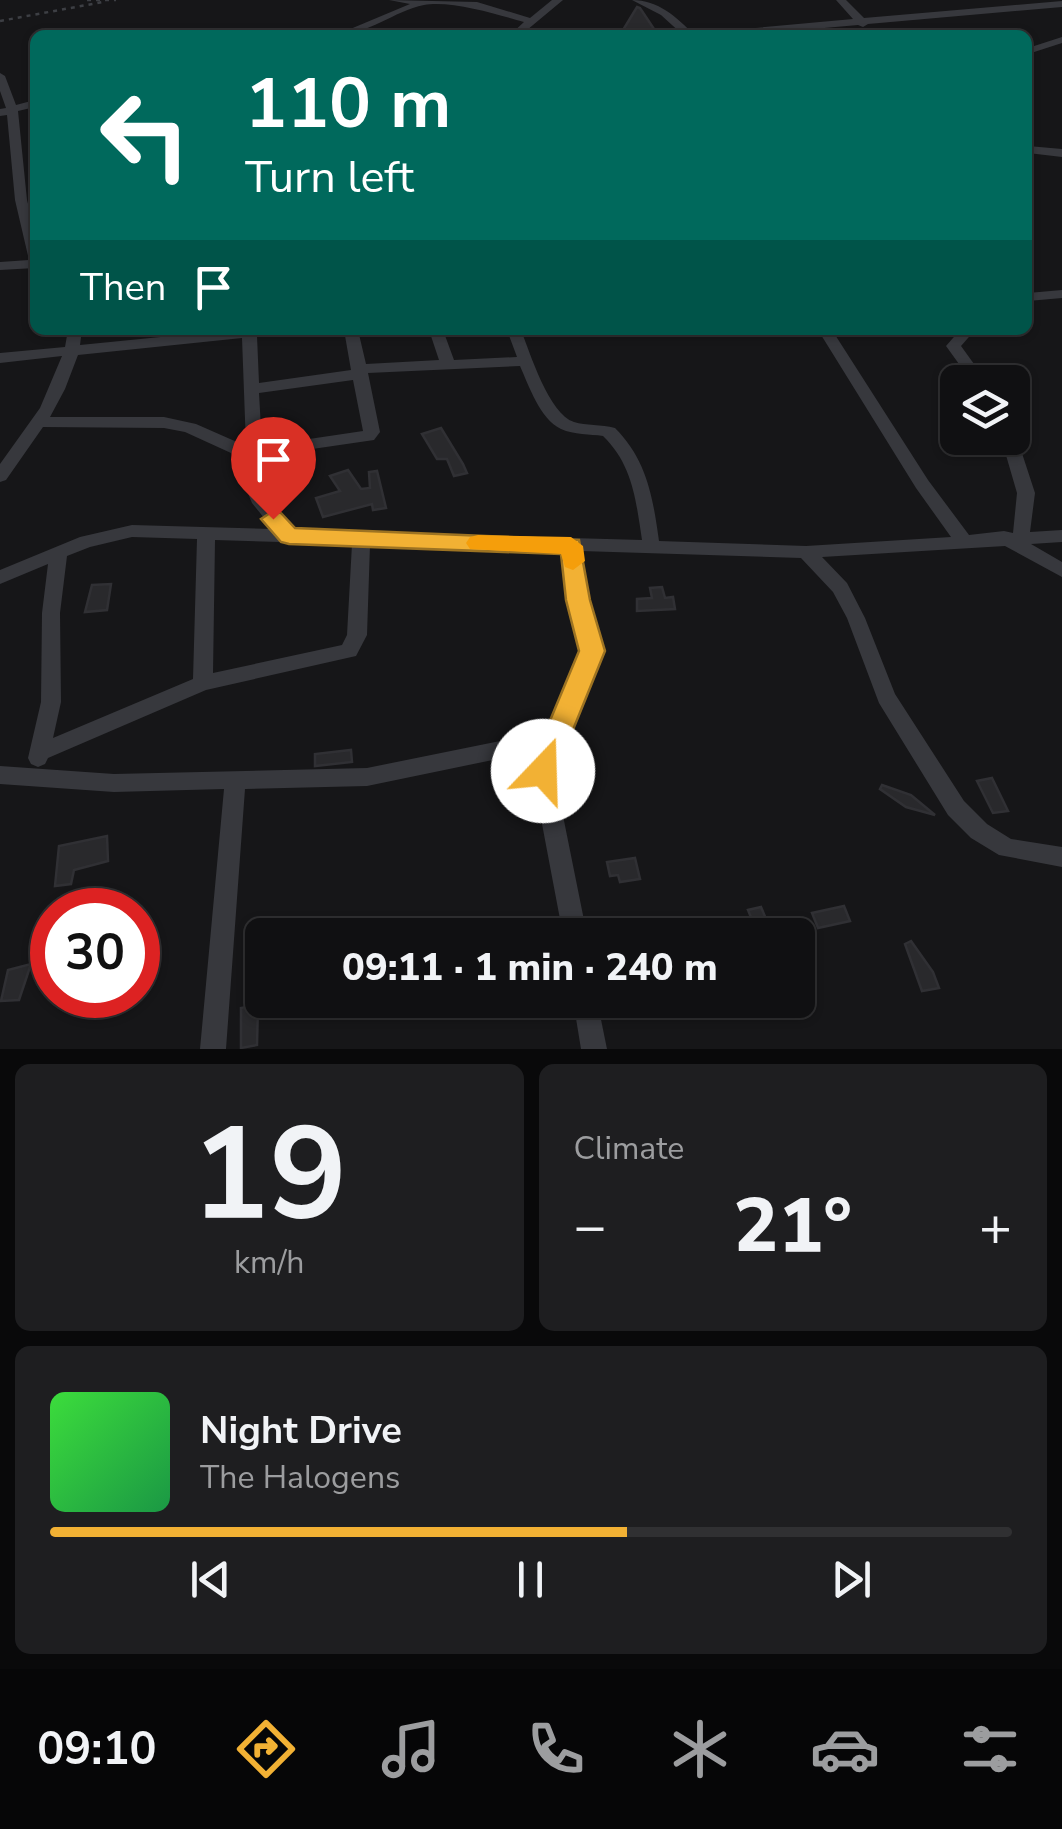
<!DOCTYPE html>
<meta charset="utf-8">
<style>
body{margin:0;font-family:"Nunito Sans",sans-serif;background:#1e1e20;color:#f1f3f6;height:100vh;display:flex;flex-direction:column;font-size:38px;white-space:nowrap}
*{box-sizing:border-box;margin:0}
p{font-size:32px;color:#9c9d9f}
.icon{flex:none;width:55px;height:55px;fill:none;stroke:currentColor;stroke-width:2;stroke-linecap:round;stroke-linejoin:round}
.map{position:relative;height:1049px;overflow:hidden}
.details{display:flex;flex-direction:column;gap:15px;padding:15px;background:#09090a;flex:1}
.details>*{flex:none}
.hud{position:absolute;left:30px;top:30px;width:1002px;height:305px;border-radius:15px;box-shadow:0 2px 8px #0004,0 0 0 2px #303032;background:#00695c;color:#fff;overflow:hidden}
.tools{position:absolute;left:940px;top:365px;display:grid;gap:20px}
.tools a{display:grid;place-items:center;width:90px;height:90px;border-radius:15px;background:#101012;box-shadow:0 2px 8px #0004,0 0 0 2px #303032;font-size:50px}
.speed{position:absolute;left:30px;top:888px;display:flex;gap:20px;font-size:50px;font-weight:700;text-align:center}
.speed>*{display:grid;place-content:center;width:130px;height:130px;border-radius:50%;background:#101012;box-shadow:0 2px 8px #0004,0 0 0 2px #303032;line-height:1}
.speed .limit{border:15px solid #d22;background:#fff;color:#111}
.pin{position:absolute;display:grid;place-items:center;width:85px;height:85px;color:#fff;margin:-102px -42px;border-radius:50% 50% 50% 0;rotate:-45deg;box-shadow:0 0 10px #0007}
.pin .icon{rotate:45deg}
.me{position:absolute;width:110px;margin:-55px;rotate:21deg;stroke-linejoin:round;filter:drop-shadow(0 0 8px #0008)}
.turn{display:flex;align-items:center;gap:35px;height:210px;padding:0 50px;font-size:45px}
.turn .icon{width:130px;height:130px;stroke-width:2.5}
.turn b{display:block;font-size:70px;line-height:85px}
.then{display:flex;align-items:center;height:95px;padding:0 50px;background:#0003;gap:20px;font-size:38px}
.big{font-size:75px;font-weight:800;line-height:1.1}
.details .card{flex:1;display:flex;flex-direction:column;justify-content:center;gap:15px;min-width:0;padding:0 35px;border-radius:15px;background:#1e1e20}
.details .dial{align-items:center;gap:0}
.dial b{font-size:130px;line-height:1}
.song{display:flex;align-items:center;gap:30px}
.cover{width:120px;height:120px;border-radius:15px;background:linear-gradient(135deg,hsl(120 70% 55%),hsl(140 70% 35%))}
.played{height:10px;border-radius:5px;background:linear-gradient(90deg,#f2b134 60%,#303032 60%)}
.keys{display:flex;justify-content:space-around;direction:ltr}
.heat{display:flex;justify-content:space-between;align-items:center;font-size:55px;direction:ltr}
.details .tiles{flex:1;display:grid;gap:15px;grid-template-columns:1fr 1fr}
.card:last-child{grid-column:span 2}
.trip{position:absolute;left:245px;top:918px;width:570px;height:100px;border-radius:15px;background:#101012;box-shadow:0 2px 8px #0004,0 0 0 2px #303032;font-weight:800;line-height:100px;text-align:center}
.tabs{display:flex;height:160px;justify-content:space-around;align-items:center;background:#060607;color:#9c9d9f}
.tabs .icon{width:70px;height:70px}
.tabs .current{color:#f2b134}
.tabs b{font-size:45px;color:#f1f3f6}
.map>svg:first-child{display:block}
.building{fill:#29292c;stroke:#303034;stroke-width:2.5}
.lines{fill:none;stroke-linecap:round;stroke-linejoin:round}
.path{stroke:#3d3f44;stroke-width:2.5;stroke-dasharray:4 5;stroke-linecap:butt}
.minor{fill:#37383d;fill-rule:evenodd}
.route{fill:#f2b134;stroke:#9d7322;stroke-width:2.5}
.slow{fill:#f59e0b}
</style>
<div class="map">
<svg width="1062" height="1049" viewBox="0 0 1062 1049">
<rect width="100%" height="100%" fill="#161618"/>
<g class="building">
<path d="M637 7 640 8 658 35H620Z"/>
<path d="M441 428 463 464 467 473 454 476 447 459H437L422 434Z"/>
<path d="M348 470 361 489 370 488 369 472 377 471 386 508 373 510 372 504 323 517 316 498 340 491 330 476Z"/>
<path d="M111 584 107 610 85 612 92 585Z"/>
<path d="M662 587 665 598 673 597 675 609 637 611V599L652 598 650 588Z"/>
<path d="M351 750 352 762 315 766V754Z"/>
<path d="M992 778 1008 811 993 813 977 781Z"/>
<path d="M882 785 911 795 935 815 906 807 880 789Z"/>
<path d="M107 836 108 861 74 870 71 884 55 886 59 846Z"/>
<path d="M635 858 640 879 620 882 618 875 610 876 607 862Z"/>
<path d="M844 906 850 921 818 928 812 913Z"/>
<path d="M761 907 766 919 770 918 778 935H758L748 910Z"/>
<path d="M911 941 933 972 939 988 922 991 905 944Z"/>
<path d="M31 964 19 1000 1 1001 8 970Z"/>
<path d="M258 1005 257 1045 241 1048V1008Z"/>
</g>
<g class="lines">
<g class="path">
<path d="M87 0H116"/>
<path d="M0 21 103 2"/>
</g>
<g class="minor">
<path d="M389 0 477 2 530 18 552 0H563L521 35H510L524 22C499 15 451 0 424 5 394 11 368 35 336 35L410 4Z"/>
<path d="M632 0C658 0 677 17 694 35H683L661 15Z"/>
<path d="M836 0H846L864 18 1062 1V7L868 24 863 27 858 25 746 35H706L711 32 853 19Z"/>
<path d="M1062 37V43L1028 54V48Z"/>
<path d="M0 73 5 76 16 105 35 100V107L18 111 27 200 35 231V268L0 270V262L29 260 15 200 7 115 0 116V109L6 108 0 91Z"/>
<path d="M1028 146 1062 149V157L1028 153Z"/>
<path d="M1062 290V298L1028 301V293Z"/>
<path d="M68 330H82L80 345 231 330H281L279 333 257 336 259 383 351 370 344 330H358L366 364 439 360 429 330H443L454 360 517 357 507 330H521C530 353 549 414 574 422 586 426 601 424 615 428 647 460 653 498 659 541L806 546 951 537 916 488 818 330H832L928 480 969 535 1004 531 1013 533 1017 493 1001 438H1012V434L1017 438 1035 493 1030 532 1062 530V542L1031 544 1062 562V577L1005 546 822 557 847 583 865 618 895 694 964 801 987 824 1011 839 1062 847V867L999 855 971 838 948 815 879 703 847 618 833 592 801 558 581 551 587 600 602 651 554 771 587 935H563L532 771 541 750 367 786 245 789 226 1049H200L224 789 114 792 0 784V766L114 774 367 768 549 731 582 651 569 600 563 551 370 545 367 635 356 656 206 690 48 758 45 764 38 767 31 764 28 758 41 702 42 613 48 564 0 584V570L80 537 132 525 273 529 252 503 231 453 185 432 164 428 43 427 6 480 0 482V464L40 408 62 356 0 363V353L65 347ZM242 338 246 446 196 424 164 417H50L65 389 78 355ZM520 366C529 386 540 419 561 429 574 435 590 434 603 436 633 465 636 501 642 540L294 530 268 500 250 458 374 440 380 432 368 373ZM353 380 363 431 262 446 259 393ZM132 537 197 539 193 679 53 738 61 702 60 613 67 556 90 547ZM215 540 352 544 347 635 342 645 213 673Z"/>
<path d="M960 330H975L961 346 987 382H972L946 346Z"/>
<path d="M573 1000H597L607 1049H581Z"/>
</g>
</g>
<path class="route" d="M273 511 281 513 295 528 579 540 590 600 605 651 553 779 543 782 533 779 529 771 579 651 566 600 561 554 289 544 281 542 261 519Z"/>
<path class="slow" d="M478 535 571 537 583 546 585 561 573 570 565 567 561 554 470 549 466 543 470 537Z"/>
</svg>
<div class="tools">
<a><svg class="icon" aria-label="layers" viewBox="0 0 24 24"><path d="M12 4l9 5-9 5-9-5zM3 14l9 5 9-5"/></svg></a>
</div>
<div class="speed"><div class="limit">30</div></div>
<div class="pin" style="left:273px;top:519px;background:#d93025"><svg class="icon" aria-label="arrive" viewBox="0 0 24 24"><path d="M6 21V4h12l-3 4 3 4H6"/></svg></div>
<svg class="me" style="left:543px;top:771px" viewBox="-20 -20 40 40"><circle r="19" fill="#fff"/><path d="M0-13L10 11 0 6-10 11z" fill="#f2b134"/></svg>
<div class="trip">09:11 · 1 min · 240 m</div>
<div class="hud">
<div class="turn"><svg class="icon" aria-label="left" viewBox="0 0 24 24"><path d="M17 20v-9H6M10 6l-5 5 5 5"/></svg><div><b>110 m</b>Turn left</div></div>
<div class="then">Then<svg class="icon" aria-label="arrive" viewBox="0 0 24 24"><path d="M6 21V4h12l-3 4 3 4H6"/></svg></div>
</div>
</div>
<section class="details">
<div class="tiles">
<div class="card dial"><b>19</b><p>km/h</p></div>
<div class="card"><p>Climate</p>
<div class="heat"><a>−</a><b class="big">21°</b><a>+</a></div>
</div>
<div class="card">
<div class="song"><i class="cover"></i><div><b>Night Drive</b><p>The Halogens</p></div></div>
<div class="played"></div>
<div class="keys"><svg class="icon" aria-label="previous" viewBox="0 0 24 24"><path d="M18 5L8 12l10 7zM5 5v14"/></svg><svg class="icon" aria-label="pause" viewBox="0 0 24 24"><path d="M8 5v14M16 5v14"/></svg><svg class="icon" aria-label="next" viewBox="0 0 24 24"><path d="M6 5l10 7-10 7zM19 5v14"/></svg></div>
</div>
</div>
</section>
<nav class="tabs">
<b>09:10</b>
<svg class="icon current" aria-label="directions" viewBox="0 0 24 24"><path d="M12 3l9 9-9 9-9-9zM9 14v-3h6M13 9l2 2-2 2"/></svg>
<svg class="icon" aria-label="music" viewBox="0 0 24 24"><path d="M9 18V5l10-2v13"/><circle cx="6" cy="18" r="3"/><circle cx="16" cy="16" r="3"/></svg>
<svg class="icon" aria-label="phone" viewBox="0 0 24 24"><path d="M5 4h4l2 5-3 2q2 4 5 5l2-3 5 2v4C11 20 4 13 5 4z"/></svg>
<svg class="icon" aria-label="climate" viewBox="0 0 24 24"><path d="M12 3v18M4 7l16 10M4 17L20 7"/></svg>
<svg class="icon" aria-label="car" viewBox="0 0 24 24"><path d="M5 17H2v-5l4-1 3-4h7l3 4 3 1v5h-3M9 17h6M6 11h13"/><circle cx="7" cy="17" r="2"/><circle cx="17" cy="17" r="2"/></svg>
<svg class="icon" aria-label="filters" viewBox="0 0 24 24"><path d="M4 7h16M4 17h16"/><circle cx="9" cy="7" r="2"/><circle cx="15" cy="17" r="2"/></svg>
</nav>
